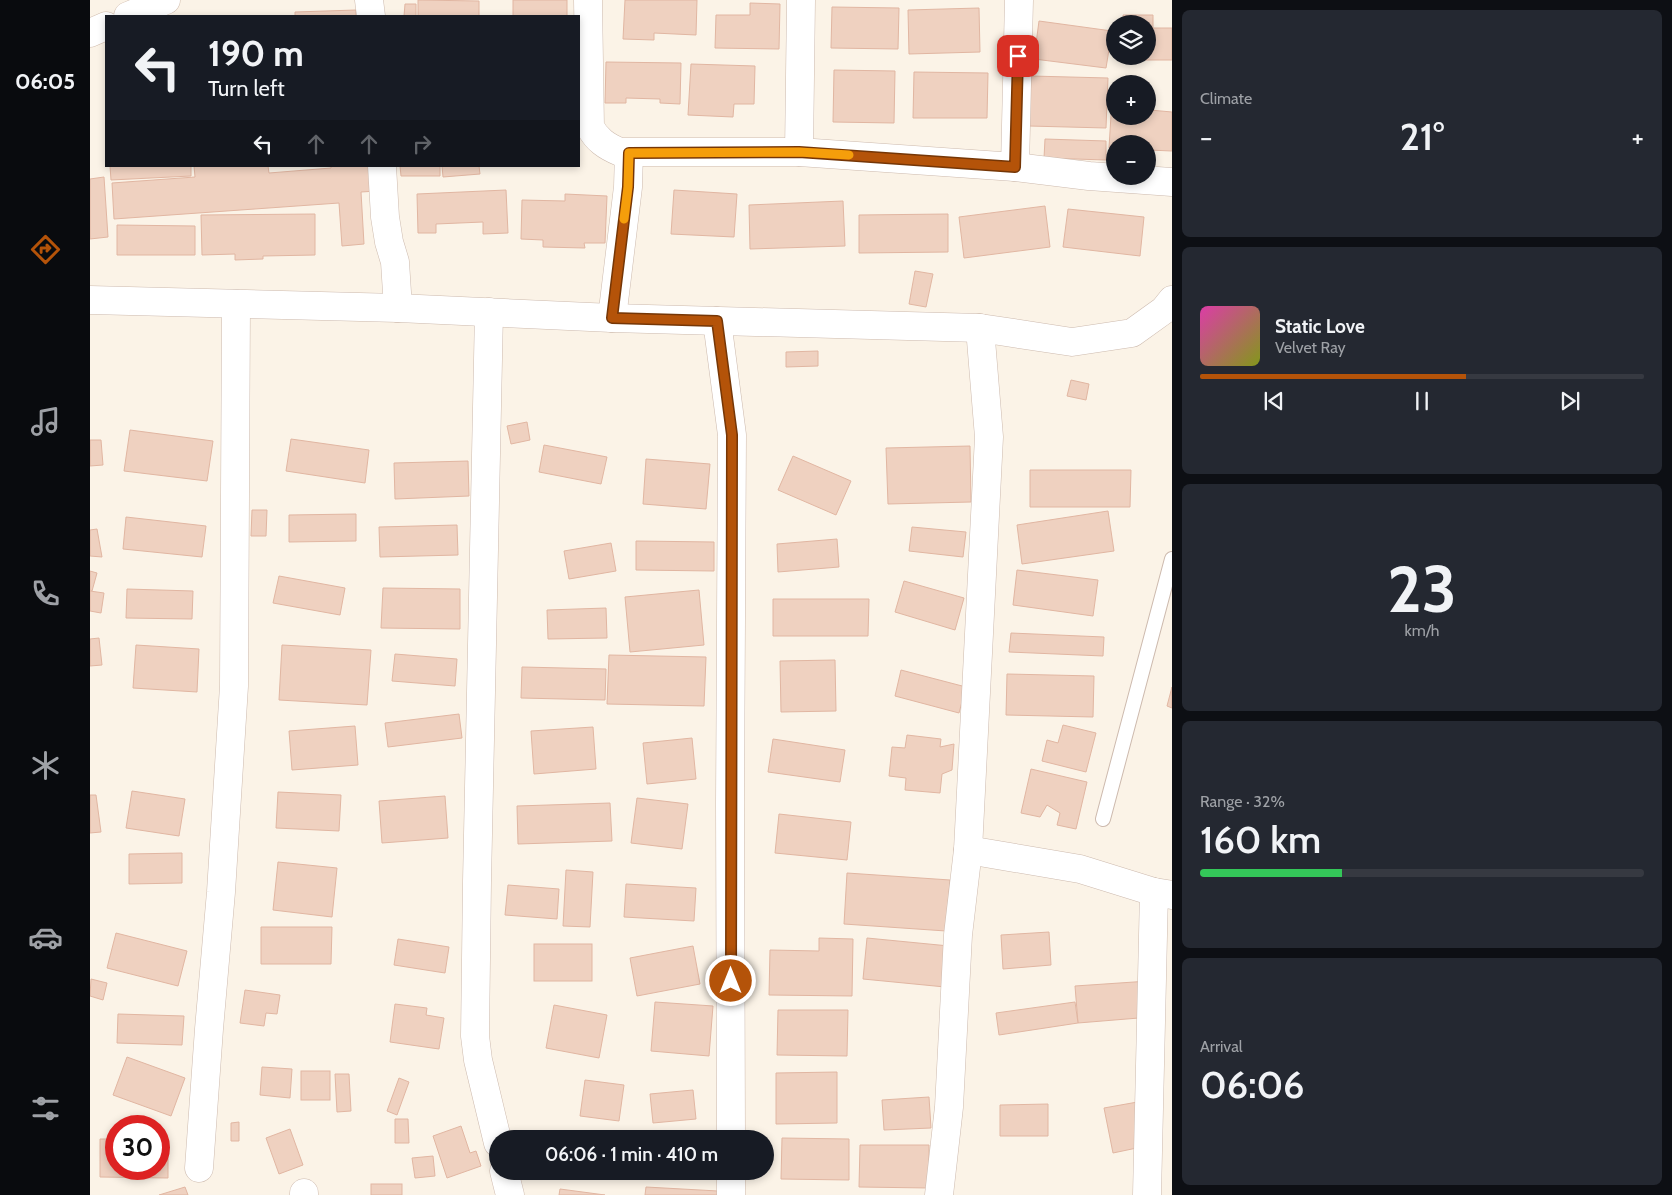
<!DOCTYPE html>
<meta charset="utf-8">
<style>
body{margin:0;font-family:Cabin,sans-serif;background:#242831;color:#f1f3f6;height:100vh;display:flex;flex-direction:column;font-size:19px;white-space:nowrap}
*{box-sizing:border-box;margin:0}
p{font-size:16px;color:#9ea1a6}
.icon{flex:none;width:28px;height:28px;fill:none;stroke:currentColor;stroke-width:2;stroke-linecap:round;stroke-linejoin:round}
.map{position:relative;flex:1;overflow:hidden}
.details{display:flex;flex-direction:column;gap:10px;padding:10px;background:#0d0f14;width:500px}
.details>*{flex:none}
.hud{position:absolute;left:15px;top:15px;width:475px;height:152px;border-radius:0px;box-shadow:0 2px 8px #0003;background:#171b24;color:#f1f3f6;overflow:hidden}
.fabs{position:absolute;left:1016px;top:15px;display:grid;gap:10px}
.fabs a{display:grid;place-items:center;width:50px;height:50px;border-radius:50%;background:#171b24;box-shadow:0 2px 8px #0003;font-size:25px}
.speed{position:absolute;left:15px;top:1115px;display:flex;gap:10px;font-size:25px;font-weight:700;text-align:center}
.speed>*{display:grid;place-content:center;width:65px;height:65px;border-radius:50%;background:#171b24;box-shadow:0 2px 8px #0003;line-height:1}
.speed .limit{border:8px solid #d22;background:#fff;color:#111}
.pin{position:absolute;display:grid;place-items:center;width:42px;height:42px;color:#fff;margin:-21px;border-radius:10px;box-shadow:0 2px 8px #0006}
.me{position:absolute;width:55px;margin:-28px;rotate:0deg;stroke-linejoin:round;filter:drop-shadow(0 0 4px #0008)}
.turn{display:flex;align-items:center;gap:18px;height:105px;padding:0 20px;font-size:22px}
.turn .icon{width:65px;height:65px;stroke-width:2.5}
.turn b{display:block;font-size:35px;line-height:42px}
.lanes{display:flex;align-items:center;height:48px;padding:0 20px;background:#0003;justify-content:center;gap:25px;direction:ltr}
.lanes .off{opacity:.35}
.big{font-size:38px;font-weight:600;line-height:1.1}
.details .tile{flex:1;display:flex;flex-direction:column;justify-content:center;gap:8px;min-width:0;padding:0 18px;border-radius:8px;background:#242831}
.details .dial{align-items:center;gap:0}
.dial b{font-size:65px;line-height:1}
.song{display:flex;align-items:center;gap:15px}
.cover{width:60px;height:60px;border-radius:8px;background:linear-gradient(135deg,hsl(320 70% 55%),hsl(70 70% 35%))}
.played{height:5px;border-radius:2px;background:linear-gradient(90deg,#b45309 60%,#363941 60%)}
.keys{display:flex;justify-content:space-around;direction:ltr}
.heat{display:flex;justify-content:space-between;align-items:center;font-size:28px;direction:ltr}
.charge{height:8px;border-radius:4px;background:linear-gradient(90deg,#34c759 32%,#363941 0)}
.trip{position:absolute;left:399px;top:1130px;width:285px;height:50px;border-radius:25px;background:#171b24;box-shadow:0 2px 8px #0003;font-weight:600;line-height:50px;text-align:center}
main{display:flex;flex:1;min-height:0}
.dock{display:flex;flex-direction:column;width:90px;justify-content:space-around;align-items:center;background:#090b0e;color:#9ea1a6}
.dock .icon{width:35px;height:35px}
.dock .current{color:#b45309}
.dock b{font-size:22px;color:#f1f3f6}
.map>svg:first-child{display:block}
.building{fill:#efd1c0;stroke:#e1b6a2}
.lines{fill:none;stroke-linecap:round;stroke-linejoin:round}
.lane-casing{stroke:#cdbaae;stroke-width:16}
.street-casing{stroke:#cdbaae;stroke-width:29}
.secondary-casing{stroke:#d1bcae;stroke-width:29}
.lane{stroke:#fff;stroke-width:14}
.street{stroke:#fff;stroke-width:28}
.secondary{stroke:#fff;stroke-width:28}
.route-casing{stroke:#753606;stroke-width:12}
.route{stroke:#b45309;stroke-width:9}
.slow{stroke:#f59e0b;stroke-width:9}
</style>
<main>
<nav class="dock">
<b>06:05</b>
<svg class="icon current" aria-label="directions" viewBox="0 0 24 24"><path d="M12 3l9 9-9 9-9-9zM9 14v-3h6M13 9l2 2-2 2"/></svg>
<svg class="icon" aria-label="music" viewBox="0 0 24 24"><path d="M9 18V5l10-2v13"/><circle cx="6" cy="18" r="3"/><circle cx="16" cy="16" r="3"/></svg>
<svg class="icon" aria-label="phone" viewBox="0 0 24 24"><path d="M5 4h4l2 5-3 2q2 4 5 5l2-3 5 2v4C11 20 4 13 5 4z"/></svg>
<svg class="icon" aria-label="climate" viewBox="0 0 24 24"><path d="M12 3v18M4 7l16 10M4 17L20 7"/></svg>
<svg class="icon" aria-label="car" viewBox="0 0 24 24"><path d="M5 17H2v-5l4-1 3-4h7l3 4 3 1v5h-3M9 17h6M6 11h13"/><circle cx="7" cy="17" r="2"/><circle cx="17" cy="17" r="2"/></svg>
<svg class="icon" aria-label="filters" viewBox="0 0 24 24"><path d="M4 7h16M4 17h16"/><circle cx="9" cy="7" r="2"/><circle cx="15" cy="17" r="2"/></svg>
</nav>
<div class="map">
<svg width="1082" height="1195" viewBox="0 0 1082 1195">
<rect width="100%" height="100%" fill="#fbf3e7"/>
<g class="building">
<path d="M328 0 389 1V16H328Z"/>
<rect x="423" y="0" width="54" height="16"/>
<path d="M535 0H607L606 35 564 33V40L533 39Z"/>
<path d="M660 3 690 4 689 49 625 48 626 15H660Z"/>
<path d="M315 4H326V16H314Z"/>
<path d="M742 7 809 8 808 49 741 48Z"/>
<path d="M889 8 890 52 819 54 818 10Z"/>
<path d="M266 10V16H205V12Z"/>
<path d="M1033 15H1063V28H1082V60H1034V56H1058V24H1034Z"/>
<path d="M949 21 1022 31 1016 68 944 59Z"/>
<path d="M516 62 591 63 590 104 570 103V99L536 98V103H515Z"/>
<path d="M601 64 665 66 664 104H644L643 117 598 115Z"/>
<path d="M744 70 805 71 804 123 743 122Z"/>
<path d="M824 72 898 73 897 118H823Z"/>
<path d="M941 76 1018 78 1016 128 939 126Z"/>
<path d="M1022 99H1025V116H1058V101H1060V110L1082 112V151L1058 150V144H1025V148H1019Z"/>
<path d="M955 139 1016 141V160L954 158Z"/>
<path d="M20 166H101V176L21 180Z"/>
<path d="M104 166H178L179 173 241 168V166H285L287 191 271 192 274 244 252 246 249 203 24 219 22 183 105 177Z"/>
<path d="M310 166H350V176H311Z"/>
<path d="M352 166H389L390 174 353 177Z"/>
<path d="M14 177 18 237 0 239V179Z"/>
<path d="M416 190 418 233 393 234V222L346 224V233H328L327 194Z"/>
<path d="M584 190 647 194 644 237 581 234Z"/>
<path d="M475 194 517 196 515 243H494L495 248 453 247V240L431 239 432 200 475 201Z"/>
<path d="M753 201 755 246 660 249 659 205Z"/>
<path d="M955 206 960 247 874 258 869 217Z"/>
<path d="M978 209 1054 217 1050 256 973 247Z"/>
<path d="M225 214V255L173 256V259L145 260V254L112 255 111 215Z"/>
<path d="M858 214V252L769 253V215Z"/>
<path d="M27 225 105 226V255H27Z"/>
<path d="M825 271 843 274 836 307 819 304Z"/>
<path d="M728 351V366L696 367V352Z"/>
<path d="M981 380 999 384 996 400 977 396Z"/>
<path d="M437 422 440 440 421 444 417 426Z"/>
<path d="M40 430 123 441 117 481 34 471Z"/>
<path d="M201 439 279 450 275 483 196 471Z"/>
<path d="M0 440H11L13 465 0 466Z"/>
<path d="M454 445 517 457 511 484 449 472Z"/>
<path d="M880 446 881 502 798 504 796 448Z"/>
<path d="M703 456 761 481 746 515 688 490Z"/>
<path d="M556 459 620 464 616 509 553 504Z"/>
<path d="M378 461 379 496 305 499 304 463Z"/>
<path d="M940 470H1041L1040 507H940Z"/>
<path d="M162 510H177L176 536H161Z"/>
<path d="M1018 511 1024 551 932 564 927 525Z"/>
<path d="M266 514V541L199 542V515Z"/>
<path d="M36 517 116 526 112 557 33 549Z"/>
<path d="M367 525 368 555 290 557 289 527Z"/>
<path d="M822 527 876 532 873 557 819 551Z"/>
<path d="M7 529 12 557 0 556V530Z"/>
<path d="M747 539 749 567 688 572 687 544Z"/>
<path d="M546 541 624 542V571L546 570Z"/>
<path d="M521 543 526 571 479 579 474 551Z"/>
<path d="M927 570 1008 580 1003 616 923 605Z"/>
<path d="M0 571 7 573 2 591 0 590Z"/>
<path d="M189 576 255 588 250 615 183 603Z"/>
<path d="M814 581 874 598 865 630 805 612Z"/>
<path d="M293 588 370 589V629L291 628Z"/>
<path d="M37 589 103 591 102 619 36 618Z"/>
<path d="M609 590 614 645 540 652 535 597Z"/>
<path d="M0 591 14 593 11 613 0 611Z"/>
<path d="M683 599H779L778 636H683Z"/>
<path d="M516 608 517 638 458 639 457 610Z"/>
<path d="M921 633 1014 637 1013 656 919 652Z"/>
<path d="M9 638 12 665 0 666V639Z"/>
<path d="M46 645 109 649 107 692 43 688Z"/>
<path d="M192 645 281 650 277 705 189 700Z"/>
<path d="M305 654 367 659 365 686 302 681Z"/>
<path d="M519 655 616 657 614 706 517 704Z"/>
<path d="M745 660 746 711 691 712 690 661Z"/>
<path d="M432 667 516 669 515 700 431 698Z"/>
<path d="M811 670 876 687 869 713 805 696Z"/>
<path d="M917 674 1004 676 1003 717 916 715Z"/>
<path d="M1082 687V708L1077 706Z"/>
<path d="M369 714 372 738 298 747 295 723Z"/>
<path d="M973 725 1006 733 996 772 952 761 957 740 968 743Z"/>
<path d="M265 726 268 765 202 770 199 731Z"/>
<path d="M503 727 506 769 444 774 441 731Z"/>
<path d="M817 735 851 739 850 747 864 744 862 770 852 774 850 793 815 790 816 778 799 776 802 747 815 748Z"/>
<path d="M602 738 606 779 557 784 553 743Z"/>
<path d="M683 739 755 750 750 782 678 772Z"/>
<path d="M941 769 997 782 986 829 967 825 970 813 957 805 950 817 931 813Z"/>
<path d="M42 791 95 799 89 836 36 828Z"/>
<path d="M188 792 251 795 249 831 186 828Z"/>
<path d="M0 795H6L11 832 0 833Z"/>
<path d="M355 796 358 838 292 843 289 801Z"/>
<path d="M547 798 598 804 592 849 541 843Z"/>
<path d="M520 803 522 841 428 844 427 806Z"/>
<path d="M689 814 761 822 757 860 685 853Z"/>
<path d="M92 853V883L39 884V854Z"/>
<path d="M188 862 247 868 242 917 183 910Z"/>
<path d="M476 870 503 872 500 927 473 926Z"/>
<path d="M757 873 860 880 856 931 754 924Z"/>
<path d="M536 884 606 888 604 921 534 917Z"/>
<path d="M418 885 469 889 467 919 415 915Z"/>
<path d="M171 927H242L241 964H171Z"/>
<path d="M959 932 961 965 913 969 911 935Z"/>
<path d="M26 933 97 951 88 986 17 968Z"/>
<path d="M729 938 763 939 762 996 679 995 680 950 729 951Z"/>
<path d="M777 938 859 946 855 987 773 979Z"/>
<path d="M308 939 359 947 355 973 304 965Z"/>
<rect x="444" y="944" width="58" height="37"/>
<path d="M603 946 610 984 547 996 540 958Z"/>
<path d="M1 979 17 983 13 1000 0 996Z"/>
<path d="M1059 981 1061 1017 988 1023 985 986Z"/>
<path d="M155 990 190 995 187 1014 176 1013 174 1026 150 1023Z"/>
<path d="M565 1002 623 1006 619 1056 561 1051Z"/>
<path d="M985 1002 988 1023 909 1035 906 1013Z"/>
<path d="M305 1004 337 1008 336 1015 354 1018 349 1049 300 1042Z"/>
<path d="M464 1005 517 1015 509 1058 456 1048Z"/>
<path d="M688 1010H758L757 1056 687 1055Z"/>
<path d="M28 1014 94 1016 92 1045 27 1043Z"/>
<path d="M37 1057 95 1078 81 1116 23 1095Z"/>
<path d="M172 1067 202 1069 200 1098 170 1095Z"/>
<rect x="211" y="1071" width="29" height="29"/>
<path d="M747 1072V1123L686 1124V1073Z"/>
<path d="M245 1074H259L261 1111 247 1112Z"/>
<path d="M309 1078 319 1082 307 1115 297 1111Z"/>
<path d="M495 1080 534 1085 529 1121 490 1116Z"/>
<path d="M603 1090 606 1119 563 1123 560 1094Z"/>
<path d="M839 1097 841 1128 794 1130 792 1100Z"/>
<path d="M1053 1101 1061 1145 1023 1153 1014 1108Z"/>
<path d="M958 1104V1136H910V1105Z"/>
<path d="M305 1119H318L319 1143H305Z"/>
<path d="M149 1122V1141H141V1123Z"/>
<path d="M371 1126 380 1153 386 1151 391 1166 357 1178 343 1136Z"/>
<path d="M200 1129 213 1165 189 1174 176 1138Z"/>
<path d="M692 1138 759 1139V1180L691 1179Z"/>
<path d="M10 1139H26V1169H69V1139H78V1178L10 1177Z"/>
<path d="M770 1145H839V1188L769 1187Z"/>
<path d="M343 1156 345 1176 325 1178 322 1158Z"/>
<path d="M490 1171H536L535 1175Z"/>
<rect x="281" y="1184" width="31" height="11"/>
<path d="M95 1187 98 1195H69Z"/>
<path d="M556 1187 628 1191V1195H555Z"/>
<path d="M470 1189 515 1195H469Z"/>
</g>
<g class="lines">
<g class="lane-casing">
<path id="lane" d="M1013 819 1082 559"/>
</g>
<g class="street-casing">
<g id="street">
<path d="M279 0 281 16"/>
<path d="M498 0 500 127C507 140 516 146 530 152H709L925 167 999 176 1082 182"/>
<path d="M709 152 711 0"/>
<path d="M292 166 295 217 299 242 305 262 308 308"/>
<path d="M925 167 929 0"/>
<path d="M0 300 308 308 522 318 890 328 982 342 1042 333 1074 310 1082 300"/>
<path d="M399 312 387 882 385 1036 388 1060 408 1143"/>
<path d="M522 318 538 187 539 153"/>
<path d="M627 321 642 435 640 803 641 1139"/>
<path d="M878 850 990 869 1064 892 1082 895"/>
<path d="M109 1168 119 1029 131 892 144 686 146 304"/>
<path d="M414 1171 420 1195"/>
<path d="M641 1171V1195"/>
<path d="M214 1195V1193"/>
<path d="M849 1195 859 1107 868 935 878 850 899 437 890 328"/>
<path d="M1057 1195 1064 892"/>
</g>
</g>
<g class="secondary-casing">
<g id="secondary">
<path d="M38 16 76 0"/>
<path d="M0 33 16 26"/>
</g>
</g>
<use href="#lane" class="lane"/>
<use href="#street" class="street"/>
<use href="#secondary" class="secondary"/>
</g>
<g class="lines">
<g class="route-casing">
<path id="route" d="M641 981 642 435 627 321 522 318 538 187 539 153 709 152 925 167 928 56"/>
</g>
<use href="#route" class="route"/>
<path class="slow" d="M534 219 538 187 539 153 709 152 759 155"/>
</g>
</svg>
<div class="fabs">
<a><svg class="icon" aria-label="layers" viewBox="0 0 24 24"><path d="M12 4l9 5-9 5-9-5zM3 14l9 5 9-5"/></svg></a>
<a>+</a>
<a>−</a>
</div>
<div class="speed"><div class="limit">30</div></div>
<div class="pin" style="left:928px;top:56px;background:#d93025"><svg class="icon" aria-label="arrive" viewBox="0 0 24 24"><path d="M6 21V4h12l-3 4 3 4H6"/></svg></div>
<svg class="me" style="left:641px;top:981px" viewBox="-20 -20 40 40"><circle r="17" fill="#b45309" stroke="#fff" stroke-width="3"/><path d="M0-11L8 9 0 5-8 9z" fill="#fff"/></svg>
<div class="trip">06:06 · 1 min · 410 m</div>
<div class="hud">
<div class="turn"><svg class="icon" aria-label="left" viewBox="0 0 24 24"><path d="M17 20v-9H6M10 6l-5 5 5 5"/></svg><div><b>190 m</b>Turn left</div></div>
<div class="lanes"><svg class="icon" aria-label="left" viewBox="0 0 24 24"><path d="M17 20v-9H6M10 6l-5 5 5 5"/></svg><svg class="icon off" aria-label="ahead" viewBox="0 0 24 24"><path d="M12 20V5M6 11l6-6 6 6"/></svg><svg class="icon off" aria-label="ahead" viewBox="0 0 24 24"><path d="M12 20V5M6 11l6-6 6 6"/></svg><svg class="icon off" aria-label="right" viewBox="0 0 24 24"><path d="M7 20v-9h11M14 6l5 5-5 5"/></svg></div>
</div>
</div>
<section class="details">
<div class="tile"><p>Climate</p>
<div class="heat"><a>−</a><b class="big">21°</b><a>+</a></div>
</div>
<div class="tile">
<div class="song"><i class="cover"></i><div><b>Static Love</b><p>Velvet Ray</p></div></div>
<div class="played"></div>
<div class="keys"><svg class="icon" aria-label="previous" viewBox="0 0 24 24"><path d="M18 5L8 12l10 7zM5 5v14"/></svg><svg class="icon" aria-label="pause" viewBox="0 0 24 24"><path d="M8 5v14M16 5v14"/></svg><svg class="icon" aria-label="next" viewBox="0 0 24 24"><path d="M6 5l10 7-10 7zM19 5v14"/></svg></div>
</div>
<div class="tile dial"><b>23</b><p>km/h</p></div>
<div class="tile"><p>Range · 32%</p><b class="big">160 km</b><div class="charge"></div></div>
<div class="tile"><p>Arrival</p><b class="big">06:06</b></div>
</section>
</main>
